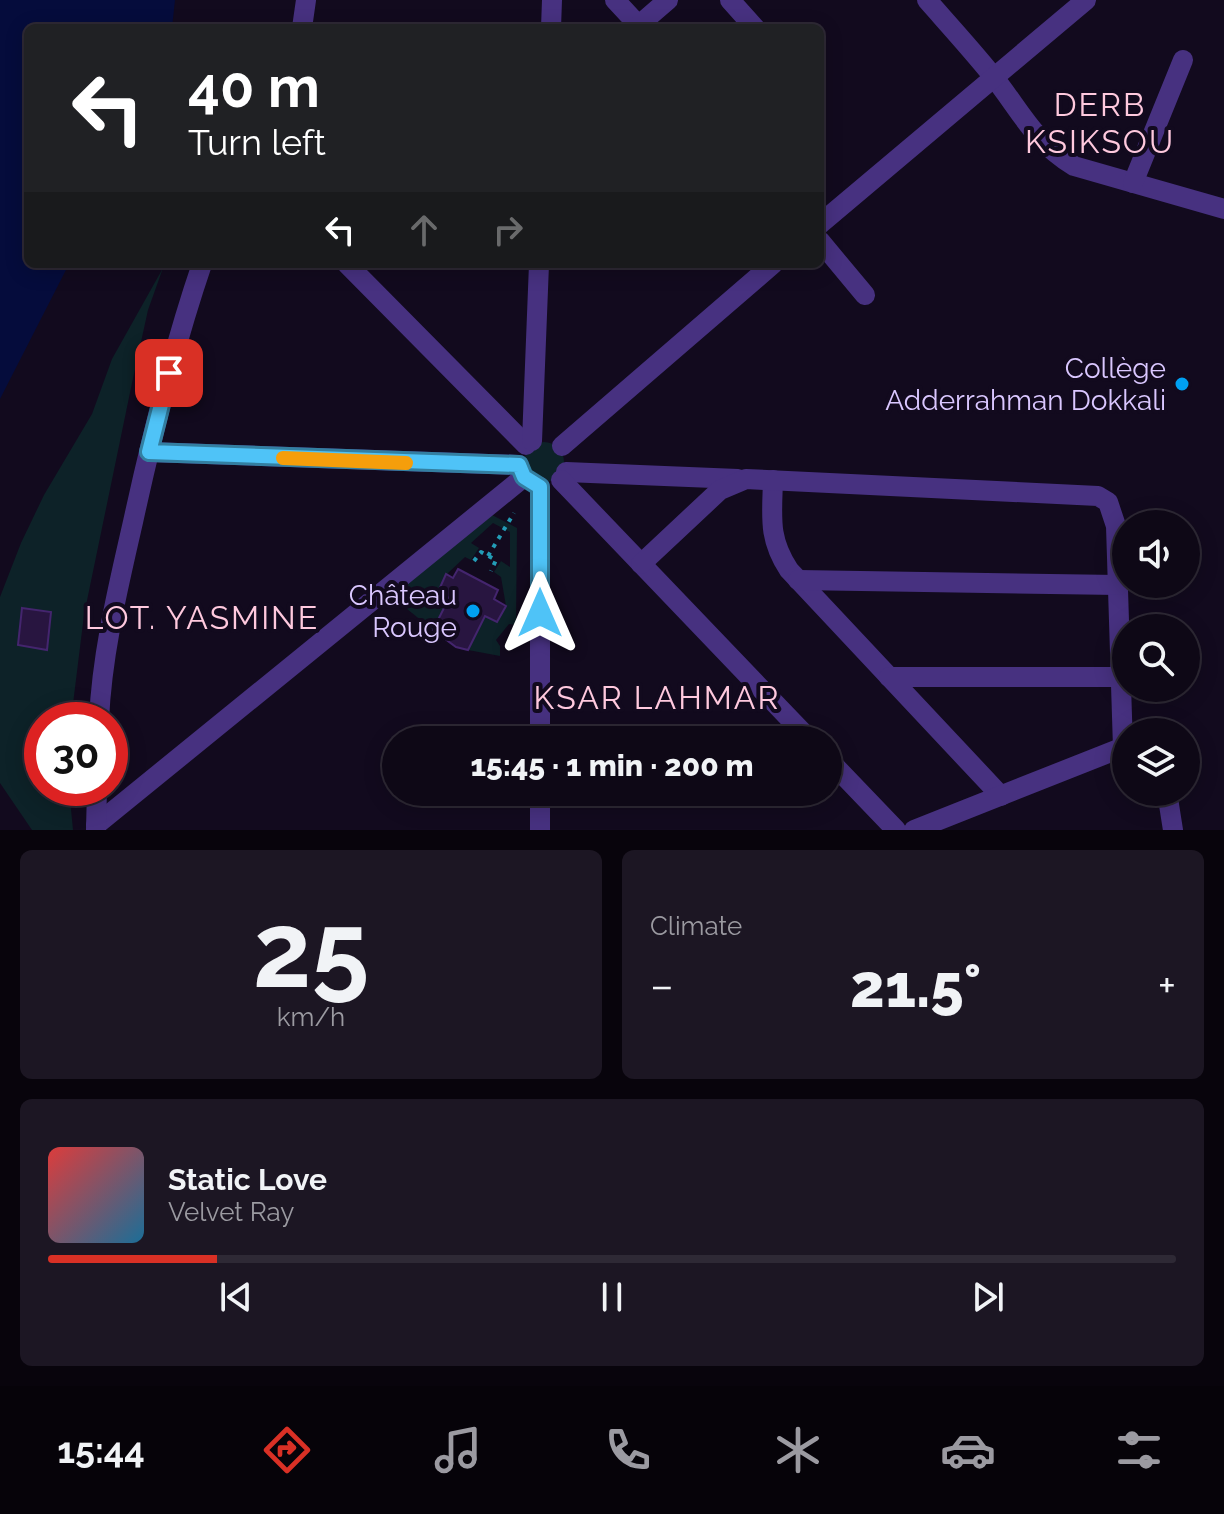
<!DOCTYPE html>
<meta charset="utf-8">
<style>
body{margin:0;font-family:Raleway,sans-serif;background:#1c1623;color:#f1f3f6;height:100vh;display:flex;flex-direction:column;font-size:30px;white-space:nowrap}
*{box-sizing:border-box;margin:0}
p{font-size:26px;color:#9b9aa1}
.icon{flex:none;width:44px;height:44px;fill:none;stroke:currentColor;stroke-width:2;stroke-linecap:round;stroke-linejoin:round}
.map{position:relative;height:830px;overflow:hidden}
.side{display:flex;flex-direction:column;gap:20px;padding:20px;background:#08040c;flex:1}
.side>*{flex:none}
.hud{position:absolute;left:24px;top:24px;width:800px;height:244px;border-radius:12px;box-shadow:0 4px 20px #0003,0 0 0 2px #2e2935;background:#202124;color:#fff;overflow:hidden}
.controls{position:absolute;left:1112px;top:510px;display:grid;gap:16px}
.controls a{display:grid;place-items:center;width:88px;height:88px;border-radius:50%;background:#0e0816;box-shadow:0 4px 20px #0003,0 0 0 2px #2e2935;font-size:40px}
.speed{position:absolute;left:24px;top:702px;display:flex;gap:16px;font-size:40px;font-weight:700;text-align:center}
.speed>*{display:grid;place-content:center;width:104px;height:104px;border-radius:50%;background:#0e0816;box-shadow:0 4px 20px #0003,0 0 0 2px #2e2935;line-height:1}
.speed .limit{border:12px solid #d22;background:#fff;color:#111}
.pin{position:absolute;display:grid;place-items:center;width:68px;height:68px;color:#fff;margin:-34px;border-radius:16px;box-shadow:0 4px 12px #0006}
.me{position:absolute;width:88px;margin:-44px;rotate:0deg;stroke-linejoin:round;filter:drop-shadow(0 0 6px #0008)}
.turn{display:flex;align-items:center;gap:28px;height:168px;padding:0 32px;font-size:36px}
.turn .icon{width:104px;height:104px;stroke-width:2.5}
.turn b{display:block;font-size:56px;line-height:68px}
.lanes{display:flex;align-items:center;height:76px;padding:0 32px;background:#0003;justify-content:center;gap:40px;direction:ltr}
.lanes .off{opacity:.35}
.big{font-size:60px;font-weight:800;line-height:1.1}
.side .widget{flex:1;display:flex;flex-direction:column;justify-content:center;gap:12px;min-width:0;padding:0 28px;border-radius:12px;background:#1c1623}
.side .dial{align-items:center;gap:0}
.dial b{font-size:104px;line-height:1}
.song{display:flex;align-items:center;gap:24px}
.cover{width:96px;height:96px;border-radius:12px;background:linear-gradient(135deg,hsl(0 70% 55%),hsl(200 70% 35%))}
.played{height:8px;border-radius:4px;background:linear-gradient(90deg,#d93025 15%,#2e2935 15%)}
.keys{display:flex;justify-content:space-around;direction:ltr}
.heat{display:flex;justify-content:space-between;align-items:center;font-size:44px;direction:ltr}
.side .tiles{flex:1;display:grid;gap:20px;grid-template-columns:1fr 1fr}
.widget:last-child{grid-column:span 2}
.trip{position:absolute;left:382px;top:726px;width:460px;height:80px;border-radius:40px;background:#0e0816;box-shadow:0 4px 20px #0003,0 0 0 2px #2e2935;font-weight:800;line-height:80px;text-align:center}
.tab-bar{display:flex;height:128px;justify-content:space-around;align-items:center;background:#060309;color:#9b9aa1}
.tab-bar .icon{width:56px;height:56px}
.tab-bar .current{color:#d93025}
.tab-bar b{font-size:36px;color:#f1f3f6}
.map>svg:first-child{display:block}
.green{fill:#0d2228}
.water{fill:#050c3c}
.building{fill:#281540;stroke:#44256e;stroke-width:2}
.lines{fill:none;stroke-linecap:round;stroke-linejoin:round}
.path{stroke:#239cb6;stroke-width:4;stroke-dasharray:4 6;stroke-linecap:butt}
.minor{stroke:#473180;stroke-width:20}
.route-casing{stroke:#337fa1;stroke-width:20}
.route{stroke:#4fc3f7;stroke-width:14}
.slow{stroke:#f59e0b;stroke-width:14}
.poi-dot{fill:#00a0f2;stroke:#120a1e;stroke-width:3}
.labels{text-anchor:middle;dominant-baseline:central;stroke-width:8;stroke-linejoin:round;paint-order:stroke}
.poi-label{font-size:28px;fill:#dac7ff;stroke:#120a1e;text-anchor:end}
.quarter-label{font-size:32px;letter-spacing:2px;fill:#ffc9de;stroke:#120a1e}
</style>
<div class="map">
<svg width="1224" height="830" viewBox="0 0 1224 830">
<rect width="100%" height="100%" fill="#120a1e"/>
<g class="green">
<path d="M163 268 148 310 132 383 84 615 71 720H42V788H69L73 830H32L0 783V597L21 543 44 495 92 414 112 359Z"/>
<circle cx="544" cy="462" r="20"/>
<path d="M492 515 517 528 516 625 509 624 496 640 500 646V656L468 650 485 616 497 622 506 606 501 577 494 572 501 561 510 567V532L493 523 471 543 479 548 471 560 465 557 447 574 438 591 449 598 433 630 391 596Z"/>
</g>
<path class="water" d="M0 0H175L172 28H28V264H69L0 399Z"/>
<g class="building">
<path d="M458 569 498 590 494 599 506 606 497 622 485 616 468 650 456 647 433 630 449 598 438 592 446 574 453 578Z"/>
<path d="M22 608 51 612 47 650 18 645Z"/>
</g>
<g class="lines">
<g class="path">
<path d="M488 556 514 513"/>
<path d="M474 561 481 552 496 560 491 571"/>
</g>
<g class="minor">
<path d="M615 0 641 28"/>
<path d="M730 0 755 28"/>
<path d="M927 0C949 25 971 49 992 75 1021 111 1032 140 1074 166L1224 209"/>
<path d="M639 25 668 0"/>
<path d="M302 28 306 0"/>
<path d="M551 28 552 0"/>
<path d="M1133 183 1183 60"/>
<path d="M820 224 1086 0"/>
<path d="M820 241 865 295"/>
<path d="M347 264 526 445"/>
<path d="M532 441 539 264"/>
<path d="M562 446 773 264"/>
<path d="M149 452 519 465"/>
<path d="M566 472 738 479"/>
<path d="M561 480 810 740"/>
<path d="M773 480C772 517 768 538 789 570L1001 796"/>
<path d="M540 487V740"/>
<path d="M641 564 720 490 746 479 1098 496 1108 502 1116 526 1123 748"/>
<path d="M798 580 1118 585"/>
<path d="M889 677H1121"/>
<path d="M99 720C102 653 118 588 133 522 152 435 173 349 202 264"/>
<path d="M828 759 896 830"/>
<path d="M540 792V830"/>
<path d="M1167 792 1173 830"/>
<path d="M96 825 524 477"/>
<path d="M96 830 97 788"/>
<path d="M914 830 1126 746"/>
</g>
</g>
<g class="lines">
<g class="route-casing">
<path id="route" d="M169 373 149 452 519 465 524 477 540 487V613"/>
</g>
<use href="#route" class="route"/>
<path class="slow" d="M283 458 406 463"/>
</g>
<g class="poi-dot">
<circle cx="1182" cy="384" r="8"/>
<circle cx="473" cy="611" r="8"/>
</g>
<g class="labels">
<g class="poi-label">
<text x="1166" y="368">Collège<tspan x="1166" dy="32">Adderrahman Dokkali</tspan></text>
<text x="457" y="595">Château<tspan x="457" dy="32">Rouge</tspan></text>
</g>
<g class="quarter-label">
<text x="1100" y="104">DERB<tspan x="1100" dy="37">KSIKSOU</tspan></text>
<text x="202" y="617">LOT. YASMINE</text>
<text x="657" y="697">KSAR LAHMAR</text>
</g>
</g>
</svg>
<div class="controls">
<a><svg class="icon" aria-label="sound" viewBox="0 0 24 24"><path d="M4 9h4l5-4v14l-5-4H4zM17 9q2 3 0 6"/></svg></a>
<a><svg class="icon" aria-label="search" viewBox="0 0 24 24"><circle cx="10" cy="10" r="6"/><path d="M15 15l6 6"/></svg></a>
<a><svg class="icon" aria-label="layers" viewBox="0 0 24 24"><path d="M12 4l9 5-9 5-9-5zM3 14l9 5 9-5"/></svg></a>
</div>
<div class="speed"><div class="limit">30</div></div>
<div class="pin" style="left:169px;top:373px;background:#d93025"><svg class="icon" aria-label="arrive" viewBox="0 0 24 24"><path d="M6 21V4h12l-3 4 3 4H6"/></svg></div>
<svg class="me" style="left:540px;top:613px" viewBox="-20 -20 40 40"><path d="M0-17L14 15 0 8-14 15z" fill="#4fc3f7" stroke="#fff" stroke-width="4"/></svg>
<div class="trip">15:45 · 1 min · 200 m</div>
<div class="hud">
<div class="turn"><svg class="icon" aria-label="left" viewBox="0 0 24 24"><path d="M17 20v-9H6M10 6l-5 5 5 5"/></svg><div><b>40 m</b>Turn left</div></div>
<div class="lanes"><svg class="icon" aria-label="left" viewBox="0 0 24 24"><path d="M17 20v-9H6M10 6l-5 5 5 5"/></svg><svg class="icon off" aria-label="ahead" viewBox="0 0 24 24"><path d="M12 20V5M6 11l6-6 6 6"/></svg><svg class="icon off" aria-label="right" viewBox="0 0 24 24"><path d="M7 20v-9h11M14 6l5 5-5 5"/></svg></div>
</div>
</div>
<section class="side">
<div class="tiles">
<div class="widget dial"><b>25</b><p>km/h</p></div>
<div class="widget"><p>Climate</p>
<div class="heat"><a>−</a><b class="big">21.5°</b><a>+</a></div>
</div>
<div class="widget">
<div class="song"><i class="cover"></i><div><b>Static Love</b><p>Velvet Ray</p></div></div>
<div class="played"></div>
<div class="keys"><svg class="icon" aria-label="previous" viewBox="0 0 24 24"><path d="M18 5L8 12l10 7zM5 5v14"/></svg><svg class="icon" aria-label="pause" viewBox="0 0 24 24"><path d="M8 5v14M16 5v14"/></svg><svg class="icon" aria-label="next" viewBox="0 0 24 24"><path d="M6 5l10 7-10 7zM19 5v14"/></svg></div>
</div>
</div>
</section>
<nav class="tab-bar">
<b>15:44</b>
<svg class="icon current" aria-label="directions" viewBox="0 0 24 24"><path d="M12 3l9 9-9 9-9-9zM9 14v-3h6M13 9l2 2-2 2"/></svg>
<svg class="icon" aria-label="music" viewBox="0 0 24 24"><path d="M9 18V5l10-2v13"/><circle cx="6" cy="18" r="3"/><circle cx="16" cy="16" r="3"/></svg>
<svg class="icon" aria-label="phone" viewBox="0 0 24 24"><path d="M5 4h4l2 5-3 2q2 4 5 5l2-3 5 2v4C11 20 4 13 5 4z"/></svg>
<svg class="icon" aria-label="climate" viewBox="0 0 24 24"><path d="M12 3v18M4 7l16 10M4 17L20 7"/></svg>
<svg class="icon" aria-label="car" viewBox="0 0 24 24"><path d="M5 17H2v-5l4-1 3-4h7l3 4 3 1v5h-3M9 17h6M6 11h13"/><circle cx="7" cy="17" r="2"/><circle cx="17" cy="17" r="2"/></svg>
<svg class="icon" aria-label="filters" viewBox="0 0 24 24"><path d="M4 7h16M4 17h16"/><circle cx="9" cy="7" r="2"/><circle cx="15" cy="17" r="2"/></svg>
</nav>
